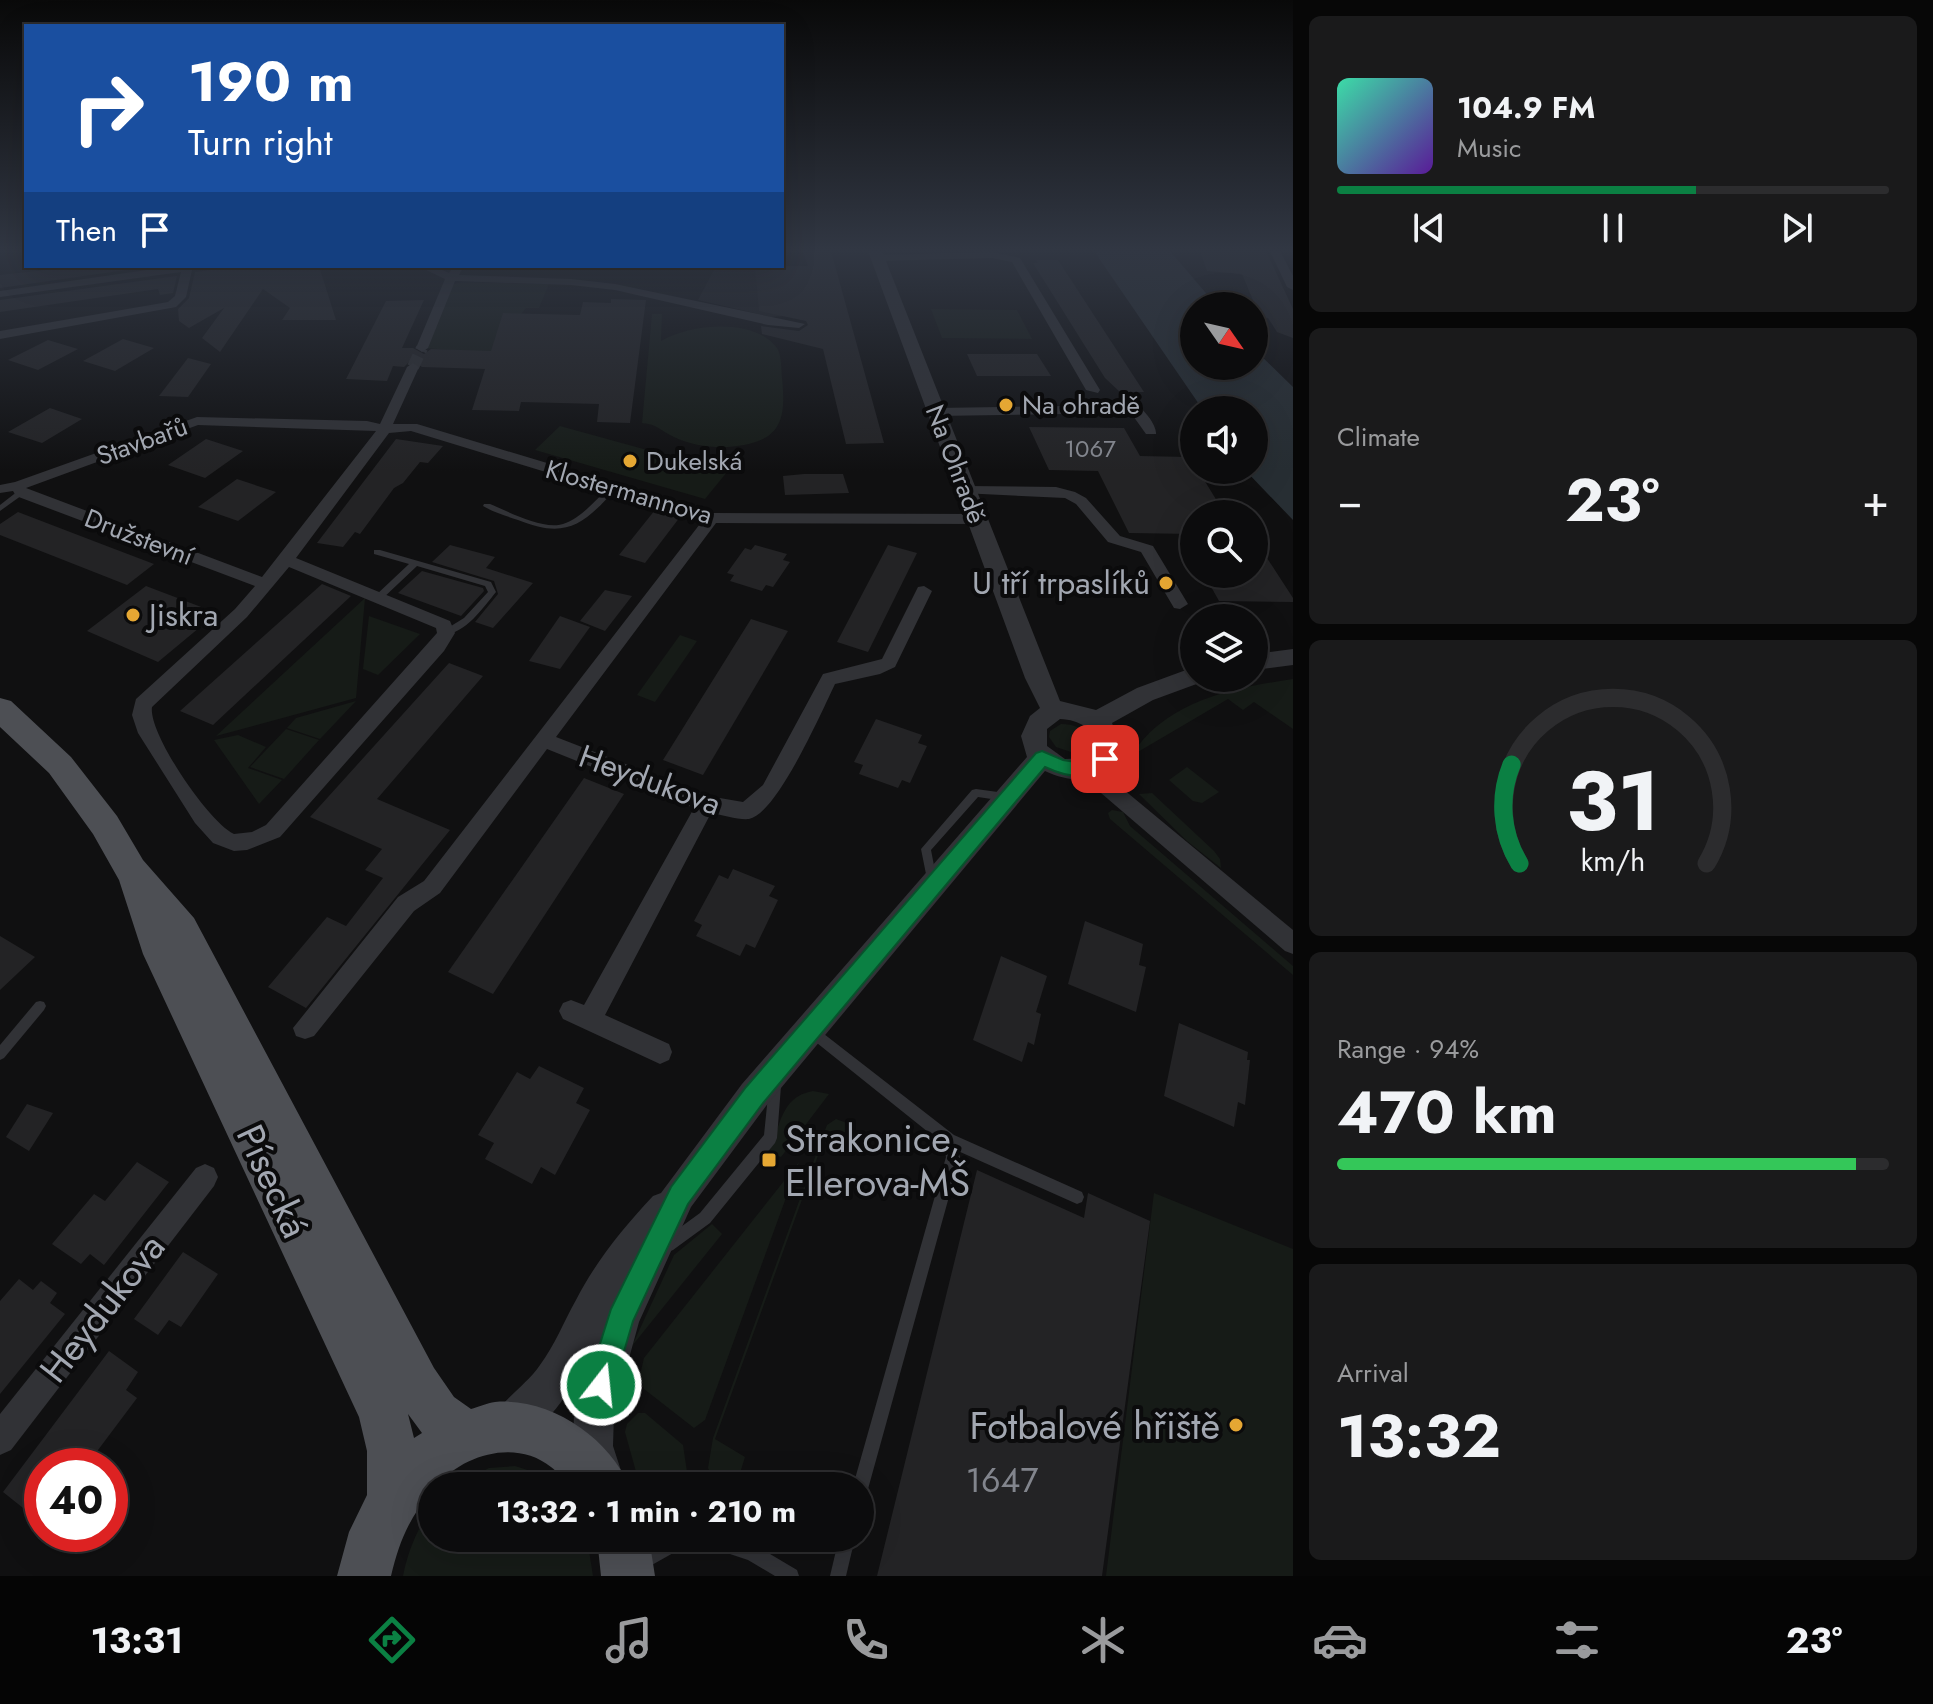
<!DOCTYPE html>
<meta charset="utf-8">
<style>
body{margin:0;font-family:Jost,sans-serif;background:#1a1a1b;color:#f1f3f6;height:100vh;display:flex;flex-direction:column;font-size:30px;white-space:nowrap}
*{box-sizing:border-box;margin:0}
p{font-size:26px;color:#9a9b9d}
.icon{flex:none;width:44px;height:44px;fill:none;stroke:currentColor;stroke-width:2;stroke-linecap:round;stroke-linejoin:round}
.map{position:relative;flex:1;overflow:hidden}
.details{display:flex;flex-direction:column;gap:16px;padding:16px;background:#070707;width:640px}
.details>*{flex:none}
.hud{position:absolute;left:24px;top:24px;width:760px;height:244px;border-radius:0px;box-shadow:0 8px 32px #0002,0 0 0 2px #2c2c2e;background:#1a4fa0;color:#fff;overflow:hidden}
.needle{width:52px;rotate:124deg}
.controls{position:absolute;left:1180px;top:292px;display:grid;gap:16px}
.controls a{display:grid;place-items:center;width:88px;height:88px;border-radius:50%;background:#0c0c0d;box-shadow:0 8px 32px #0002,0 0 0 2px #2c2c2e;font-size:40px}
.speed{position:absolute;left:24px;top:1448px;display:flex;gap:16px;font-size:40px;font-weight:700;text-align:center}
.speed>*{display:grid;place-content:center;width:104px;height:104px;border-radius:50%;background:#0c0c0d;box-shadow:0 8px 32px #0002,0 0 0 2px #2c2c2e;line-height:1}
.speed .limit{border:12px solid #d22;background:#fff;color:#111}
.pin{position:absolute;display:grid;place-items:center;width:68px;height:68px;color:#fff;margin:-34px;border-radius:16px;box-shadow:0 4px 12px #0006}
.me{position:absolute;width:88px;margin:-44px;rotate:16deg;stroke-linejoin:round;filter:drop-shadow(0 0 6px #0008)}
.turn{display:flex;align-items:center;gap:28px;height:168px;padding:0 32px;font-size:36px}
.turn .icon{width:104px;height:104px;stroke-width:2.5}
.turn b{display:block;font-size:56px;line-height:68px}
.then{display:flex;align-items:center;height:76px;padding:0 32px;background:#0003;gap:16px;font-size:30px}
.big{font-size:60px;font-weight:700;line-height:1.1}
.details .card{flex:1;display:flex;flex-direction:column;justify-content:center;gap:12px;min-width:0;padding:0 28px;border-radius:12px;background:#1a1a1b}
.details .dial{align-items:center;gap:0}
.dial svg{height:208px;overflow:visible;fill:none;stroke:#2c2c2e;stroke-width:7;stroke-linecap:round;text-anchor:middle}
.dial text{fill:#f1f3f6;stroke:none}
.song{display:flex;align-items:center;gap:24px}
.cover{width:96px;height:96px;border-radius:12px;background:linear-gradient(135deg,hsl(160 70% 55%),hsl(270 70% 35%))}
.played{height:8px;border-radius:4px;background:linear-gradient(90deg,#0b8043 65%,#2c2c2e 65%)}
.keys{display:flex;justify-content:space-around;direction:ltr}
.heat{display:flex;justify-content:space-between;align-items:center;font-size:44px;direction:ltr}
.charge{height:12px;border-radius:6px;background:linear-gradient(90deg,#34c759 94%,#2c2c2e 0)}
.trip{position:absolute;left:418px;top:1472px;width:456px;height:80px;border-radius:40px;background:#0c0c0d;box-shadow:0 8px 32px #0002,0 0 0 2px #2c2c2e;font-weight:700;line-height:80px;text-align:center}
.tabs{display:flex;height:128px;justify-content:space-around;align-items:center;background:#050505;color:#9a9b9d}
.tabs .icon{width:56px;height:56px}
.tabs .current{color:#0b8043}
.tabs b{font-size:36px;color:#f1f3f6}
main{display:flex;flex:1;min-height:0}
.map>svg:first-child{display:block}
.built{fill:#1c1c1e}
.green{fill:#161b17}
.water{fill:#272e33}
.building{fill:#232325}
.lines{fill:none;stroke-linecap:round;stroke-linejoin:round}
.minor-tunnel{stroke:#2d2e31;stroke-width:12;stroke-dasharray:12 6;stroke-linecap:butt}
.service{fill:#313236;fill-rule:evenodd}
.minor{fill:#313236;fill-rule:evenodd}
.tertiary{fill:#313236;fill-rule:evenodd}
.primary{fill:#4d4f54;fill-rule:evenodd}
.route{fill:#0b8043;stroke:#07532c;stroke-width:2}
.poi-dot{fill:#e5a733;stroke:#0b0b0c;stroke-width:3}
.labels{text-anchor:middle;dominant-baseline:central;stroke-width:8;stroke-linejoin:round;paint-order:stroke}
.far-number-label{font-size:24px;fill:#82858d}
.far-poi-label{font-size:26px;fill:#a2a7b1;stroke:#0b0b0c;text-anchor:start}
.far-street-label{font-size:26px;fill:#a2a7b1;stroke:#0b0b0c}
.poi-label{font-size:32px;fill:#a2a7b1;stroke:#0b0b0c;text-anchor:end}
.street-label{font-size:32px;fill:#a2a7b1;stroke:#0b0b0c}
.near-number-label{font-size:34px;fill:#82858d}
.near-poi-label{font-size:38px;fill:#a2a7b1;stroke:#0b0b0c;text-anchor:start}
.near-street-label{font-size:38px;fill:#a2a7b1;stroke:#0b0b0c}
</style>
<main>
<div class="map">
<svg width="1293" height="1576" viewBox="0 0 1293 1576">
<rect width="100%" height="100%" fill="#101011"/>
<path class="built" d="M782 251 798 315 771 317 698 300 716 266H782Z"/>
<g class="green">
<path d="M462 282 549 284 539 308H526L490 353 424 348 450 285Z"/>
<path d="M931 309 1017 310 1032 339 942 338Z"/>
<path d="M652 314H662L661 341C689 324 754 317 777 348 782 356 781 369 782 378 787 424 779 443 728 447 711 448 690 445 674 437 661 431 657 424 642 423Z"/>
<path d="M560 426 727 472 705 499 535 450Z"/>
<path d="M365 598 356 698 216 736Z"/>
<path d="M369 616 420 634 378 675 363 669Z"/>
<path d="M680 635 697 641 655 702 637 695Z"/>
<path d="M1293 679V729L1254 702 1243 710 1228 699 1131 756C1165 701 1233 688 1293 679Z"/>
<path d="M356 701 320 739 287 728 296 718Z"/>
<path d="M1061 724C1074 724 1083 728 1091 738L1090 749 1077 754 1056 747 1049 737 1050 731Z"/>
<path d="M286 729 319 740 284 779 250 767Z"/>
<path d="M238 735 266 747 248 768 282 780 259 804 214 740Z"/>
<path d="M1187 767 1219 792 1202 803 1193 801 1169 780Z"/>
<path d="M1152 793 1214 851 1220 859 1221 868 1187 841 1139 794Z"/>
<path d="M1112 810 1123 812 1130 826 1293 966V975L1110 819 1108 813Z"/>
<path d="M813 1091 829 1094 781 1157 768 1153C781 1128 779 1097 813 1091Z"/>
<path d="M836 1119 855 1126 846 1149 824 1139 715 1439 745 1457 736 1486H717L708 1468 713 1438 822 1138 827 1125Z"/>
<path d="M799 1162 705 1420 694 1428 644 1389 640 1375 644 1358Z"/>
<path d="M1154 1193 1293 1249V1576H1106Z"/>
<path d="M712 1224 722 1234 632 1346 674 1255Z"/>
<path d="M638 1413H645L683 1445 687 1472 683 1486H640L625 1432 627 1424Z"/>
<path d="M515 1466 540 1474 556 1486H454L489 1468Z"/>
<path d="M432 1508V1538H587L593 1576H403C408 1551 417 1529 432 1508Z"/>
</g>
<path class="water" d="M1094 251H1170L1217 306H1194V366H1254V349L1293 387V520L1245 470H1254V410H1203Z"/>
<g class="building">
<path d="M803 251H831L884 443 846 444 823 349 762 334 761 326 799 331 808 325 806 321 759 311 755 266H808Z"/>
<path d="M1200 251H1266L1293 309V338L1277 332 1268 318 1260 317 1242 274 1207 271Z"/>
<path d="M1036 260H1058L1144 392H1120L1105 378 1033 263H1038Z"/>
<path d="M82 266H154L0 288V275Z"/>
<path d="M239 266H319L336 320H282L290 308 263 289 220 352 202 338 224 308 189 328 179 321 178 309 189 298 195 272Z"/>
<path d="M177 276 173 293 160 295 158 289 0 312V300Z"/>
<path d="M611 299 646 300 630 423 597 422 599 404 521 402 519 411 472 410 485 369 422 367 411 360 404 367 393 366 387 381 346 379 386 301 424 300 402 348H413L424 354 431 349 491 351 503 313 580 315 583 302 611 303Z"/>
<path d="M123 339 154 348 115 371 83 361Z"/>
<path d="M48 340 78 349 38 370 8 360Z"/>
<path d="M967 354H1037L1051 376H977Z"/>
<path d="M188 358 211 364 188 397 159 396Z"/>
<path d="M50 408 82 419 42 443 8 432Z"/>
<path d="M1029 427 1124 428 1140 456 1189 457 1194 470H1198L1225 514H1194V534L1129 533 1098 471 1049 470Z"/>
<path d="M206 439 243 451 205 478 168 465Z"/>
<path d="M396 439 443 446 428 463 420 462 403 483 394 488 360 534 355 532 343 547 317 543Z"/>
<path d="M804 474H843L849 493 785 495 783 476Z"/>
<path d="M237 479 276 492 238 521 198 507Z"/>
<path d="M655 510 680 517 645 563 619 555Z"/>
<path d="M18 512 104 545 154 564 127 585 0 535V524Z"/>
<path d="M1254 538 1293 598V602L1219 601 1204 574H1254Z"/>
<path d="M450 545 495 557 486 568 533 583 493 628 475 622 498 594 494 581 432 562Z"/>
<path d="M755 545 787 554 783 560 790 562 773 587 766 585 762 591 730 581 734 575 727 573 745 548 751 550Z"/>
<path d="M888 545 917 553 868 652 837 642Z"/>
<path d="M422 571 483 588 484 591 461 616 398 593Z"/>
<path d="M322 584 351 596 213 725 180 711Z"/>
<path d="M146 586 217 613 158 662 87 631Z"/>
<path d="M605 590 632 596 605 631 580 621Z"/>
<path d="M560 616 590 627 560 669 529 661Z"/>
<path d="M751 619 788 631 703 775 663 760Z"/>
<path d="M449 663 483 676 377 799 450 830 306 1008 268 987 327 917 346 926 383 878 365 870 382 849 310 817Z"/>
<path d="M876 719 922 735 918 743 927 746 910 783 902 780 898 788 859 774 863 765 854 762Z"/>
<path d="M584 778 624 794 493 994 448 972Z"/>
<path d="M733 869 775 886 769 896 778 900 755 948 746 944 740 956 696 936 702 925 694 921 719 875 728 879Z"/>
<path d="M1085 921 1143 944 1139 965 1146 967 1136 1012 1068 984Z"/>
<path d="M0 936 35 957 0 990Z"/>
<path d="M1001 956 1047 976 1036 1012 1041 1014 1034 1045 1028 1042 1022 1062 973 1040Z"/>
<path d="M1179 1023 1248 1052 1247 1060H1250L1245 1105 1238 1102 1234 1127 1164 1096Z"/>
<path d="M539 1066 584 1088 576 1103 590 1110 555 1175 541 1167 532 1184 485 1159 494 1143 478 1135 517 1072 530 1079Z"/>
<path d="M27 1104 53 1113 29 1151 6 1137Z"/>
<path d="M137 1162 169 1182 104 1265 90 1254 81 1264 52 1244 94 1194 105 1201Z"/>
<path d="M977 1170 1084 1218 1088 1193 1150 1221 1102 1576H877Z"/>
<path d="M183 1252 218 1274 181 1327 169 1320 158 1335 134 1319Z"/>
<path d="M19 1279 33 1290 41 1281 57 1293 50 1303 65 1314 0 1394V1301Z"/>
<path d="M109 1351 138 1372 126 1390 137 1398 86 1466H42V1523L3 1492Z"/>
</g>
<g class="lines">
<path class="minor-tunnel" d="M413 367 422 348"/>
<g class="service">
<path d="M608 488H611L615 490C582 526 565 539 518 520 506 516 493 512 483 506L484 504H490C509 512 543 530 563 524 581 518 595 501 608 488Z"/>
<path d="M18 491H24L25 493 0 511V505Z"/>
<path d="M374 550H380L491 582 496 592C483 608 465 634 443 635L442 633 443 631 464 618 488 592 485 586 417 566 381 600H375V596L409 564 374 554Z"/>
<path d="M976 789 1005 793 1009 794 1010 797 1009 800 1005 801 978 797 931 850 937 881 936 884 932 886 928 884 921 849 972 790Z"/>
<path d="M40 1001 44 1002 46 1006 44 1010 4 1058 0 1060V1045L36 1002Z"/>
<path d="M811 1025 815 1027 954 1135 1082 1192 1084 1197 1082 1202 1077 1204 958 1151 960 1157 868 1489 866 1495 860 1497V1486H853L946 1157 943 1144 807 1035 805 1031 807 1027Z"/>
<path d="M775 1080 779 1082 781 1086 777 1138 775 1143 710 1223 673 1250 668 1252 663 1250 661 1245 663 1240 700 1213 764 1135 769 1086 771 1082Z"/>
<path d="M667 1538H731L758 1547 797 1570 799 1576H775L748 1560 700 1544 698 1540 697 1544 682 1548 643 1570 637 1568 635 1562 637 1556Z"/>
<path d="M839 1538H855L846 1576H830Z"/>
</g>
<g class="minor">
<path d="M1270 251H1280L1293 276V290L1287 287Z"/>
<path d="M992 252 1020 258 1100 390 1098 393 1086 390 1012 262 992 258 878 261 873 258 878 255Z"/>
<path d="M175 266H203L192 270 186 297 176 307 0 339V331L168 302 175 296 181 272 0 297V291Z"/>
<path d="M418 266H433L449 273 453 267 458 266 462 269 459 275 571 279 615 284 805 324 799 328 768 325 615 290 571 285 455 281 428 348 422 352 416 348 445 279Z"/>
<path d="M413 363 419 367 393 424H417L713 513 977 514 985 519 977 524 716 523 556 737 708 796 743 802 763 785 823 674 882 659 918 587 924 586 932 591 895 667 880 674 835 684C822 711 777 814 749 819 738 820 723 815 711 813L605 1015 669 1044 672 1052 669 1060 660 1064 563 1019 559 1011 563 1003 571 1000 584 1005 694 808 547 749 440 893 414 911 314 1036 305 1039 296 1036 293 1028 398 897 424 881 703 520 411 431 389 433 296 558 450 621 455 633 444 651 280 837 247 850 234 851 213 843 195 823 138 733 132 715 136 699 235 609 255 586 16 496 13 491 0 493V485L15 482 197 417 367 421 380 424 407 367ZM198 425 376 431 262 577 26 488ZM289 567 436 628 437 633 266 825 252 832 234 834C209 823 148 733 152 707L247 617Z"/>
<path d="M1135 405C1144 408 1157 426 1156 434H1146L1131 413 936 416 929 412 936 408Z"/>
<path d="M966 486 1056 487 1075 492 1086 498 1120 536 1153 546 1188 604 1180 609 1174 608 1141 552 1108 542 1076 504 1065 498 961 493V487Z"/>
<path d="M1087 762 1094 765 1293 930V954L1285 951 1080 775 1077 770 1080 765Z"/>
<path d="M205 1164 214 1168 218 1177 214 1186 11 1450 0 1455V1414L196 1168Z"/>
</g>
<g class="tertiary">
<path d="M868 251H882L1060 701 1096 710 1137 688 1186 670 1194 668V678H1205L1202 682 1153 700 1112 723 1122 749C1105 783 1078 786 1045 771L766 1106 691 1207 639 1322 614 1413 613 1446 626 1486H584L573 1446 574 1413 594 1343C575 1383 553 1427 509 1445L495 1439 489 1425C499 1401 525 1387 540 1365 555 1345 564 1321 576 1300 596 1261 623 1228 653 1196L661 1193 742 1084 1027 757 1021 736 1030 716 1040 708 1025 678ZM1060 719C1080 720 1094 728 1096 749L1089 758 1065 759 1047 746V729Z"/>
<path d="M1293 649V665L1254 670V654Z"/>
</g>
<g class="primary">
<path d="M0 698 11 701 71 757 117 816 143 860 194 918 434 1368 454 1397 471 1409C478 1407 487 1403 495 1402 549 1397 609 1437 629 1486H568C563 1480 558 1472 551 1467 516 1439 464 1454 436 1486H432V1491C409 1518 399 1542 391 1576H337L349 1532 367 1495V1451L359 1417 143 954 119 880 93 834 49 773 0 727ZM408 1414 422 1433 414 1438Z"/>
<path d="M597 1538H649L655 1576H601Z"/>
</g>
</g>
<linearGradient id="sky" x2="0" y2="1"><stop stop-color="#090909"/><stop offset="0.53" stop-color="#313743"/><stop offset="1" stop-color="#313743" stop-opacity="0"/></linearGradient>
<rect width="1293" height="471" fill="url(#sky)"/>
<path class="route" d="M1042 751 1063 760 1082 763 1105 752 1114 759C1098 783 1068 778 1045 767L763 1103 688 1204 633 1321 611 1395 601 1399 591 1395 587 1385 611 1309 671 1187 746 1087 1036 753Z"/>
<g class="poi-dot">
<circle cx="1006" cy="405" r="8"/>
<circle cx="630" cy="461" r="8"/>
<circle cx="1166" cy="583" r="8"/>
<circle cx="133" cy="615" r="8"/>
<rect x="761" y="1152" width="16" height="16" rx="4"/>
<circle cx="1236" cy="1425" r="8"/>
</g>
<g class="labels">
<g class="far-number-label">
<text x="1090" y="448">1067</text>
</g>
<g class="far-poi-label">
<text x="1022" y="405">Na ohradě</text>
<text x="646" y="461">Dukelská</text>
</g>
<g class="far-street-label">
<text transform="translate(142 441) rotate(-20)">Stavbařů</text>
<text transform="translate(956 464) rotate(69)">Na Ohradě</text>
<text transform="translate(629 492) rotate(16)">Klostermannova</text>
<text transform="translate(139 537) rotate(21)">Družstevní</text>
</g>
<g class="poi-label">
<text x="1150" y="583">U tří trpaslíků</text>
<text x="149" y="615" text-anchor="start">Jiskra</text>
</g>
<g class="street-label">
<text transform="translate(650 780) rotate(20)">Heydukova</text>
</g>
<g class="near-number-label">
<text x="1002" y="1480">1647</text>
</g>
<g class="near-poi-label">
<text x="785" y="1138">Strakonice,<tspan x="785" dy="44">Ellerova-MŠ</tspan></text>
<text x="1220" y="1425" text-anchor="end">Fotbalové hřiště</text>
</g>
<g class="near-street-label">
<text transform="translate(273 1181) rotate(65)">Písecká</text>
<text transform="translate(102 1308) rotate(-52)">Heydukova</text>
</g>
</g>
</svg>
<div class="controls">
<a><svg class="needle" viewBox="-14 -14 28 28"><path d="M0-13l5 13h-10z" fill="#e53935"/><path d="M0 13l5-13h-10z" fill="#9a9b9d"/></svg></a>
<a><svg class="icon" aria-label="sound" viewBox="0 0 24 24"><path d="M4 9h4l5-4v14l-5-4H4zM17 9q2 3 0 6"/></svg></a>
<a><svg class="icon" aria-label="search" viewBox="0 0 24 24"><circle cx="10" cy="10" r="6"/><path d="M15 15l6 6"/></svg></a>
<a><svg class="icon" aria-label="layers" viewBox="0 0 24 24"><path d="M12 4l9 5-9 5-9-5zM3 14l9 5 9-5"/></svg></a>
</div>
<div class="speed"><div class="limit">40</div></div>
<div class="pin" style="left:1105px;top:759px;background:#d93025"><svg class="icon" aria-label="arrive" viewBox="0 0 24 24"><path d="M6 21V4h12l-3 4 3 4H6"/></svg></div>
<svg class="me" style="left:601px;top:1385px" viewBox="-20 -20 40 40"><circle r="17" fill="#0b8043" stroke="#fff" stroke-width="3"/><path d="M0-11L8 9 0 5-8 9z" fill="#fff"/></svg>
<div class="trip">13:32 · 1 min · 210 m</div>
<div class="hud">
<div class="turn"><svg class="icon" aria-label="right" viewBox="0 0 24 24"><path d="M7 20v-9h11M14 6l5 5-5 5"/></svg><div><b>190 m</b>Turn right</div></div>
<div class="then">Then<svg class="icon" aria-label="arrive" viewBox="0 0 24 24"><path d="M6 21V4h12l-3 4 3 4H6"/></svg></div>
</div>
</div>
<section class="details">
<div class="card">
<div class="song"><i class="cover"></i><div><b>104.9 FM</b><p>Music</p></div></div>
<div class="played"></div>
<div class="keys"><svg class="icon" aria-label="previous" viewBox="0 0 24 24"><path d="M18 5L8 12l10 7zM5 5v14"/></svg><svg class="icon" aria-label="pause" viewBox="0 0 24 24"><path d="M8 5v14M16 5v14"/></svg><svg class="icon" aria-label="next" viewBox="0 0 24 24"><path d="M6 5l10 7-10 7zM19 5v14"/></svg></div>
</div>
<div class="card"><p>Climate</p>
<div class="heat"><a>−</a><b class="big">23°</b><a>+</a></div>
</div>
<div class="card dial"><svg viewBox="0 0 100 80">
<path d="M14 69A42 42 0 1 1 86 69"/>
<path d="M14 69A42 42 0 0 1 11 31" stroke="#0b8043"/>
<text x="50" y="56" font-size="32" font-weight="700">31</text>
<text x="50" y="72" font-size="11">km/h</text>
</svg></div>
<div class="card"><p>Range · 94%</p><b class="big">470 km</b><div class="charge"></div></div>
<div class="card"><p>Arrival</p><b class="big">13:32</b></div>
</section>
</main>
<nav class="tabs">
<b>13:31</b>
<svg class="icon current" aria-label="directions" viewBox="0 0 24 24"><path d="M12 3l9 9-9 9-9-9zM9 14v-3h6M13 9l2 2-2 2"/></svg>
<svg class="icon" aria-label="music" viewBox="0 0 24 24"><path d="M9 18V5l10-2v13"/><circle cx="6" cy="18" r="3"/><circle cx="16" cy="16" r="3"/></svg>
<svg class="icon" aria-label="phone" viewBox="0 0 24 24"><path d="M5 4h4l2 5-3 2q2 4 5 5l2-3 5 2v4C11 20 4 13 5 4z"/></svg>
<svg class="icon" aria-label="climate" viewBox="0 0 24 24"><path d="M12 3v18M4 7l16 10M4 17L20 7"/></svg>
<svg class="icon" aria-label="car" viewBox="0 0 24 24"><path d="M5 17H2v-5l4-1 3-4h7l3 4 3 1v5h-3M9 17h6M6 11h13"/><circle cx="7" cy="17" r="2"/><circle cx="17" cy="17" r="2"/></svg>
<svg class="icon" aria-label="filters" viewBox="0 0 24 24"><path d="M4 7h16M4 17h16"/><circle cx="9" cy="7" r="2"/><circle cx="15" cy="17" r="2"/></svg>
<b>23°</b>
</nav>
